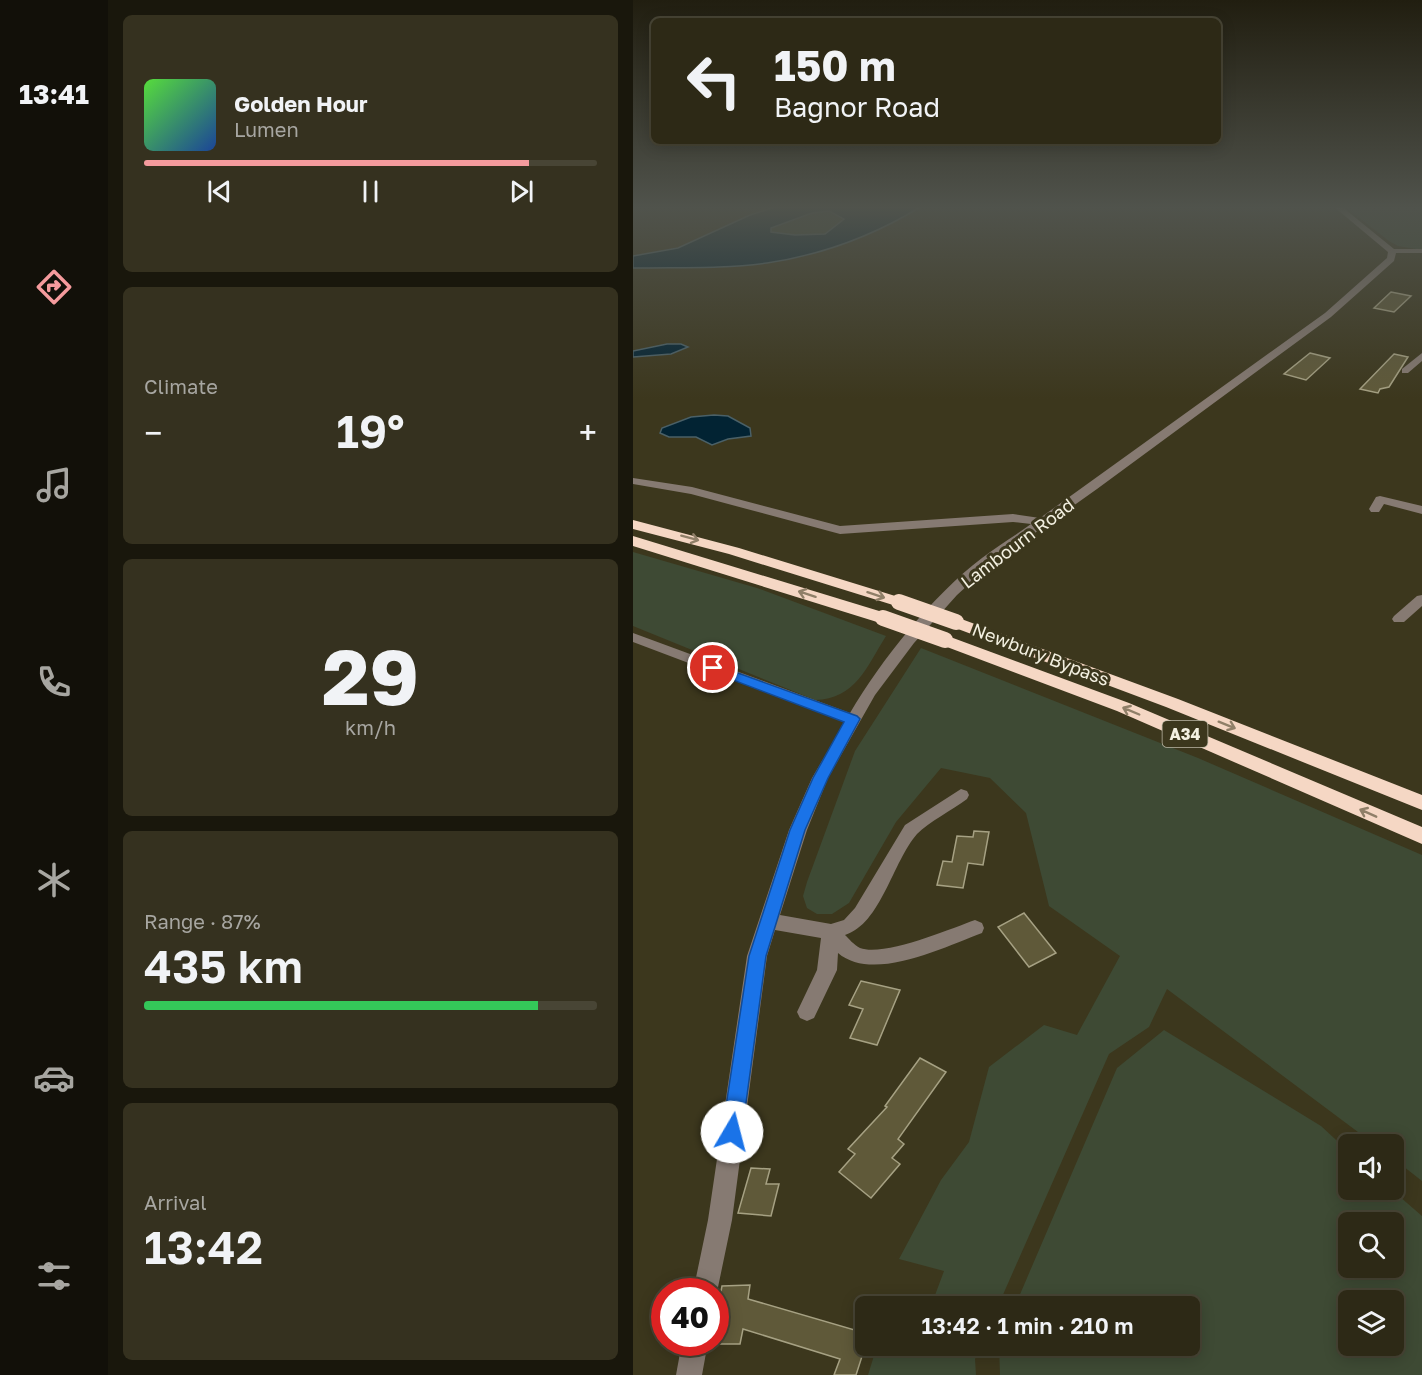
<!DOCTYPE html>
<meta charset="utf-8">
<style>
body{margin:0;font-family:"Golos Text",sans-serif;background:#35311f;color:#f1f3f6;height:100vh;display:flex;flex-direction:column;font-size:22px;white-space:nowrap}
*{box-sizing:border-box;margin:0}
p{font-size:20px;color:#a7a6a1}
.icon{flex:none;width:33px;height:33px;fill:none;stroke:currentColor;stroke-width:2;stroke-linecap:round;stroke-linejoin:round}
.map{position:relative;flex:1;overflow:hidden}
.sheet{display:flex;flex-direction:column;gap:15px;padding:15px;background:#19170c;width:525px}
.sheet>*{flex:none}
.top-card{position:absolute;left:18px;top:18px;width:570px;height:126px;border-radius:9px;box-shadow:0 3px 15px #0003,0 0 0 2px #484535;background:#2d2916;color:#f1f3f6;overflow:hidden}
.fabs{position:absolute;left:705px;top:1134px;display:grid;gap:12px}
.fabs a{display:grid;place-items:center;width:66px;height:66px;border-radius:9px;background:#2d2916;box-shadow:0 3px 15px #0003,0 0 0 2px #484535;font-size:30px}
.speed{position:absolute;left:18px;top:1278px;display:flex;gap:12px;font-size:30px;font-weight:700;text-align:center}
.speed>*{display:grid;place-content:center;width:78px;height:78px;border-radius:50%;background:#2d2916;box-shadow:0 3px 15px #0003,0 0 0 2px #484535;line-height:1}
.speed .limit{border:9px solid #d22;background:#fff;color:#111}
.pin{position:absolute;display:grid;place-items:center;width:51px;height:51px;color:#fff;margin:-26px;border:3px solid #fff;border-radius:50%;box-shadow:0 2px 6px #0007}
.me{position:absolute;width:66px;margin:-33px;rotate:8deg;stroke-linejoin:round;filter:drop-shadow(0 0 4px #0008)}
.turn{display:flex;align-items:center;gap:21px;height:126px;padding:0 24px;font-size:27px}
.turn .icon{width:78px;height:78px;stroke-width:2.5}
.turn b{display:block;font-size:42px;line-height:51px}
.big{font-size:45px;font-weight:600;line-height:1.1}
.sheet .tile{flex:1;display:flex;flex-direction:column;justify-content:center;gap:9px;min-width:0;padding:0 21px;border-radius:9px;background:#35311f}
.sheet .dial{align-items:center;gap:0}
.dial b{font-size:78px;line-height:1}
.song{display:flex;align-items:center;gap:18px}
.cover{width:72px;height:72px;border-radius:9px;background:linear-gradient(135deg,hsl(110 70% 55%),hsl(220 70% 35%))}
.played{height:6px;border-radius:3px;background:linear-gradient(90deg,#f59b9d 85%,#484535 85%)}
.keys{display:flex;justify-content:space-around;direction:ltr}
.heat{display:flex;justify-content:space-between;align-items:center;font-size:33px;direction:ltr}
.charge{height:9px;border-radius:4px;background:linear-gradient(90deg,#34c759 87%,#484535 0)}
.trip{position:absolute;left:222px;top:1296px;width:345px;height:60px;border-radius:9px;background:#2d2916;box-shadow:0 3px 15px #0003,0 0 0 2px #484535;font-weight:600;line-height:60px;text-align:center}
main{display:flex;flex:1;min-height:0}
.tab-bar{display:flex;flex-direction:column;width:108px;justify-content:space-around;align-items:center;background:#121009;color:#a7a6a1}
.tab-bar .icon{width:42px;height:42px}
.tab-bar .on{color:#f59b9d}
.tab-bar b{font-size:27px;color:#f1f3f6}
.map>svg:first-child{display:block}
.green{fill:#3e4a34;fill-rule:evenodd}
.water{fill:#022333;stroke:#4a6067;stroke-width:1.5;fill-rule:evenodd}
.building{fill:#5f5939;stroke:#a6a183;stroke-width:1.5}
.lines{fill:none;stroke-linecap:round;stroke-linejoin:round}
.minor{fill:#867a72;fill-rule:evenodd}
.highway{fill:#f5d7c4;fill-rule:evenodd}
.highway-bridge{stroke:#f5d7c4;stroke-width:16}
.oneway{stroke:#8f7f68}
.route{fill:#1a73e8;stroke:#114b97;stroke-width:1.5}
.labels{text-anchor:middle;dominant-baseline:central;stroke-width:6;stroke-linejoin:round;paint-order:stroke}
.shield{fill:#3c371d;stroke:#bcb8a6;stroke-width:1.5}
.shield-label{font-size:16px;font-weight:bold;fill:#f3f0e1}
.street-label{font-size:18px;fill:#f3f0e1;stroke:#3c371d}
</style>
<main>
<nav class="tab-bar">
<b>13:41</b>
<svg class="icon on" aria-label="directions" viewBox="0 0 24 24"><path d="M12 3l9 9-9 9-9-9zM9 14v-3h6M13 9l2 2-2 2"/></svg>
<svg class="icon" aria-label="music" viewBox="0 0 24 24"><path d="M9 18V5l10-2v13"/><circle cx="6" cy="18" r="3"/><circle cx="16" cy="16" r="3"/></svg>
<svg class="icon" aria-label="phone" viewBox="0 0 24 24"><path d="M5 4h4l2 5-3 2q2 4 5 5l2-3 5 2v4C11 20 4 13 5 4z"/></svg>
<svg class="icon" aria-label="climate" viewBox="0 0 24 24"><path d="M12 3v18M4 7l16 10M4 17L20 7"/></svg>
<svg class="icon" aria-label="car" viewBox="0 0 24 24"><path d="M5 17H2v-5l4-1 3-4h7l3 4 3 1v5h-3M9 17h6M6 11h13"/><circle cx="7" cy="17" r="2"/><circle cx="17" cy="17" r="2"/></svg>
<svg class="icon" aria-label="filters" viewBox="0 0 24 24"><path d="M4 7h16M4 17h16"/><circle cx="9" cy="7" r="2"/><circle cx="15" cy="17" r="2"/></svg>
</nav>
<section class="sheet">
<div class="tile">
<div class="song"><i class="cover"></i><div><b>Golden Hour</b><p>Lumen</p></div></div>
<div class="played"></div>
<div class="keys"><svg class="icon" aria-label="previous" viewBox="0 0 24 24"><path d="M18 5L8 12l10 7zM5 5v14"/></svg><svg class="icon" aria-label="pause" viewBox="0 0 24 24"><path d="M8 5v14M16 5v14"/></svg><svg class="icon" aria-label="next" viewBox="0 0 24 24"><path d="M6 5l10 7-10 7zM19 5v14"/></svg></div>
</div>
<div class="tile"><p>Climate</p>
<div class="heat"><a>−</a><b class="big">19°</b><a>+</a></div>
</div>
<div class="tile dial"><b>29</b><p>km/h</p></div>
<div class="tile"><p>Range · 87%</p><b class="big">435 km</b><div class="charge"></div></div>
<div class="tile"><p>Arrival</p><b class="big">13:42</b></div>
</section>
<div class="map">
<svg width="789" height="1375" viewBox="0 0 789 1375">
<rect width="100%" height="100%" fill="#3c371d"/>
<g class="green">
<path d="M711 206H789V250L765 246 756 241Z"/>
<path d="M196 211 211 219 192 234 162 235 138 232V228L179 213Z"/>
<path d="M0 552 124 588 253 636C234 666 223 699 182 700L0 626Z"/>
<path d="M288 648 565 758 789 855V1181L761 1159 760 1144H741L534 989 516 1027 476 1054 365 1306H298L311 1271 266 1259 308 1180 336 1142 356 1067 411 1025 444 1035 487 956 416 906 393 813 357 778 308 768 263 822 216 903 199 914H184L174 908 170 896 174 882 222 751Z"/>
<path d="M531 1030 688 1126 715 1151 716 1190H759L789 1216V1375H367L366 1346H556V1306H382L484 1068ZM716 1222H760V1268H716ZM716 1300H760V1346H716Z"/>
<path d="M244 1346H348L342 1359 343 1375H235Z"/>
</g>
<g class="water">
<path d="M145 206H289C242 235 188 255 134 263 89 269 45 267 0 268V256L45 248 117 215ZM196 211 211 219 192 234 162 235 138 232V228L179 213Z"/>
<path d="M34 344H48L55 347 38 354 0 357V351Z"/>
<path d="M81 415 95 416 117 428 118 436 95 439 79 445 63 437H36L27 433 29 428 58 417Z"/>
</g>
<g class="building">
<path d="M758 292 778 296 761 312 741 308Z"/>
<path d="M677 353 697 358 673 380 651 374Z"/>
<path d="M761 354 775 357 756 387 747 389 745 393 727 389Z"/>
<path d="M341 831 356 832 350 865 335 863 330 888 304 885 310 861 319 862 324 836 340 837Z"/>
<path d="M391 913 423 953 396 967 365 927Z"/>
<path d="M228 981 267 990 244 1045 217 1038 230 1009 216 1005Z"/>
<path d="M287 1058 313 1072 265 1139 271 1144 259 1158 267 1164 238 1198 206 1172 222 1154 215 1149 254 1107 252 1106Z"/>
<path d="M118 1168 137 1169 133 1184H146L138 1216 105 1213Z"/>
<path d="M117 1285 115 1299 232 1333V1347L223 1375H201L207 1359 110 1329 107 1344H82V1322L89 1286Z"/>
</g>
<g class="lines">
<g class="minor">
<path d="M700 206H708L761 249H789V253H763L761 261 698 317 464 489 357 565 324 595 281 643 242 695 195 778 174 830 147 915 198 924 211 920 222 908 272 825 328 789 334 791 336 795 334 799C319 810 296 822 284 834 260 861 248 924 212 935 216 939 221 945 227 948 251 957 317 929 342 920L349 923 351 928 349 933C311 947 240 983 205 953L204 970 181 1018 174 1021 167 1018 164 1012 184 970 188 938 142 930 134 956 99 1220 84 1292 82 1297V1292H60L75 1220 114 956 156 830 179 778 212 722 0 642V633L217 713C248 660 300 595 349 558 364 546 382 536 398 524L380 522 207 534 58 494 0 484V478L59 487 207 526 380 514 407 518 692 313 754 258 755 252Z"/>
<path d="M789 353V361L775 373H769V369Z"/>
<path d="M747 496 789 506V514L751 504 746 512H738L736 509 743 497Z"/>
<path d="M789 595V606L771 622H761L759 619 761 616 784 596Z"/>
<path d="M49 1342H75L69 1375H43Z"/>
</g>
<g class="highway">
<path d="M0 520 106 548 272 599 274 602 272 605H260L96 554 0 529Z"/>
<path d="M0 536 256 614 258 618 250 623 244 622 0 546Z"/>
<path d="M323 617 545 699 789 795V810L533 707 317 626 315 622 317 618Z"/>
<path d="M312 635 496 703 789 827V844L484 711 306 644 303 640 306 636Z"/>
</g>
<g class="highway-bridge">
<path d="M266 602 323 622"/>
<path d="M250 618 312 640"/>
</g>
</g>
<defs><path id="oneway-shaft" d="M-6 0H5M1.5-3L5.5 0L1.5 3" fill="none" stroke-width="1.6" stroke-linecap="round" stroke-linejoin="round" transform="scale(1.5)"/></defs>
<g class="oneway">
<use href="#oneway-shaft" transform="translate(57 538) rotate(15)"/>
<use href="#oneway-shaft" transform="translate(174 594) rotate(-162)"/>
<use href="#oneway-shaft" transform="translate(243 595) rotate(18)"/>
<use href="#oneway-shaft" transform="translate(498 711) rotate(-157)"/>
<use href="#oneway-shaft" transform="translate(594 725) rotate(22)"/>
<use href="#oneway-shaft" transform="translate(735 813) rotate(-156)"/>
</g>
<linearGradient id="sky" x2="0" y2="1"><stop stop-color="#211e10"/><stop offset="0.52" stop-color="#50534c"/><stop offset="1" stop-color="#50534c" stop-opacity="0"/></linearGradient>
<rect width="789" height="399" fill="url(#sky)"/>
<path class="route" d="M80 664 224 716 227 719 195 778 172 830 133 956 109 1132 106 1139 99 1142 92 1139 89 1132 116 956 157 830 180 778 211 722 76 671 74 668 76 665Z"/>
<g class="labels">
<rect class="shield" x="529.5" y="721" width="45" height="26" rx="4.5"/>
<g class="shield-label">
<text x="552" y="734">A34</text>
</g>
<g class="street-label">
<text transform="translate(384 543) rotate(-37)">Lambourn Road</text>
<text transform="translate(408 654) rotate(21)">Newbury Bypass</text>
</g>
</g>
</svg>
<div class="fabs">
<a><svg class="icon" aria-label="sound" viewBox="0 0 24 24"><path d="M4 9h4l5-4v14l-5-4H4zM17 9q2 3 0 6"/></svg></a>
<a><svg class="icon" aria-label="search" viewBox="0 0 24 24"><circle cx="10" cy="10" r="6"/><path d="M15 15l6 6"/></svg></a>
<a><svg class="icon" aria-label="layers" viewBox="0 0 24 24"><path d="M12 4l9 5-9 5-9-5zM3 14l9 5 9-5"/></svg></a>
</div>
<div class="speed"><div class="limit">40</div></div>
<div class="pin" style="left:80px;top:668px;background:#d93025"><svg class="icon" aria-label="arrive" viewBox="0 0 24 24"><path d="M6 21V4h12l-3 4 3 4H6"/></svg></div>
<svg class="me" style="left:99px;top:1132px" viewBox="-20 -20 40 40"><circle r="19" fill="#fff"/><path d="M0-13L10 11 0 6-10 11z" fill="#1a73e8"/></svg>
<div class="trip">13:42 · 1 min · 210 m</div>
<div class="top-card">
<div class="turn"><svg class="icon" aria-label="left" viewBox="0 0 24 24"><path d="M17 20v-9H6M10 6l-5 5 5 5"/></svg><div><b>150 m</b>Bagnor Road</div></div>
</div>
</div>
</main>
